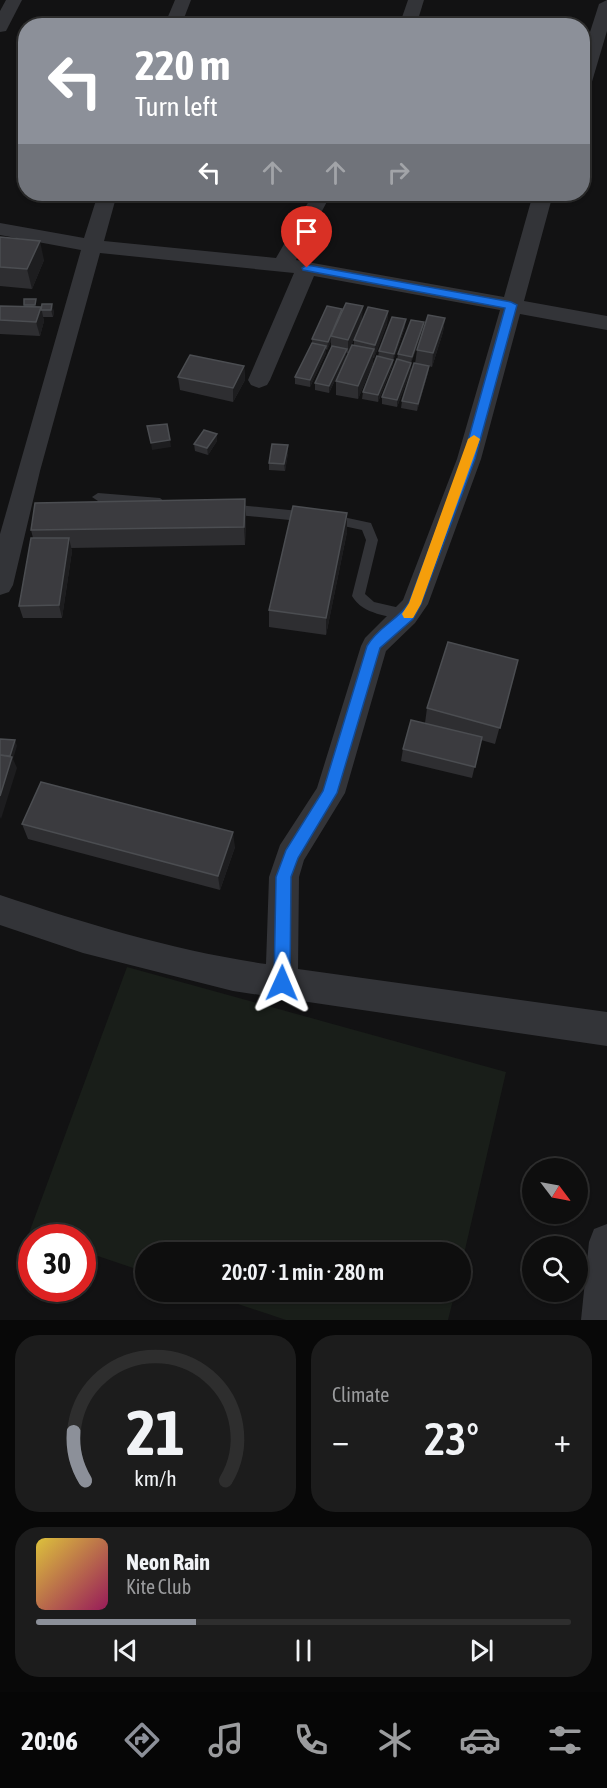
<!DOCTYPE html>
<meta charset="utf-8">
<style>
body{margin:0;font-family:"Asap Condensed",sans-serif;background:#1c1c1c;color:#f1f3f6;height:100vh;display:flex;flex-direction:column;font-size:22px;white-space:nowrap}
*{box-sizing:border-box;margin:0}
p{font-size:20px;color:#9b9c9e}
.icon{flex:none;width:33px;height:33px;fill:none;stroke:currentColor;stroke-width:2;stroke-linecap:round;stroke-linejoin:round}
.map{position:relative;height:1320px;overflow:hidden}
.panel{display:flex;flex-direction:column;gap:15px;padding:15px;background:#080808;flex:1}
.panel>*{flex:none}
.hud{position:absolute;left:18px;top:18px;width:572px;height:183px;border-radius:24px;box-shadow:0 2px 4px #0004,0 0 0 2px #2e2e2e;background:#8c9099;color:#fff;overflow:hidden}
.needle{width:39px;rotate:122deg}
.tools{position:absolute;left:522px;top:1158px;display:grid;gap:12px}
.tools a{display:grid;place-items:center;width:66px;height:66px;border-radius:50%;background:#0e0e0e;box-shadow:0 2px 4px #0004,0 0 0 2px #2e2e2e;font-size:30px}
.speed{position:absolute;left:18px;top:1224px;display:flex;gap:12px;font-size:30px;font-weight:700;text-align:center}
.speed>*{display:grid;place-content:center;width:78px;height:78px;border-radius:50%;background:#0e0e0e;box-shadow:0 2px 4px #0004,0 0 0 2px #2e2e2e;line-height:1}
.speed .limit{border:9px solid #d22;background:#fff;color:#111}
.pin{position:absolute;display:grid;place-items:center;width:51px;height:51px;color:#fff;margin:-62px -26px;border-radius:50% 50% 50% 0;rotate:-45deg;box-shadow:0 0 6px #0007}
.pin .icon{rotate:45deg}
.me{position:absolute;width:66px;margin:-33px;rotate:1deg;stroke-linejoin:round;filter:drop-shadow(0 0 4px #0008)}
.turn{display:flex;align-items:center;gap:21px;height:126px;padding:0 18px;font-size:27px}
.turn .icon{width:78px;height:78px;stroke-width:2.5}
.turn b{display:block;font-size:42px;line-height:51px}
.lanes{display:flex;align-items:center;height:57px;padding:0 18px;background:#0003;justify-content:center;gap:30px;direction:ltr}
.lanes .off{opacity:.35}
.big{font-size:45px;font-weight:600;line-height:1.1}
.panel .card{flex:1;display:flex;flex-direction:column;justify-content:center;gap:9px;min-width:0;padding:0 21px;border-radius:24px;background:#1c1c1c}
.panel .dial{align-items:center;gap:0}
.dial svg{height:156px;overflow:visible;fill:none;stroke:#2e2e2e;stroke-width:7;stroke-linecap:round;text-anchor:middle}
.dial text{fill:#f1f3f6;stroke:none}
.song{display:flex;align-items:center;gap:18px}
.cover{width:72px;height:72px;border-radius:9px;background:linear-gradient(135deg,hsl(50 70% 55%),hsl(330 70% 35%))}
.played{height:6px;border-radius:3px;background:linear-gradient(90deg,#8c9099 30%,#2e2e2e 30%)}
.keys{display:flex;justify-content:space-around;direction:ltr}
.heat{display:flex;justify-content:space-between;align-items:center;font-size:33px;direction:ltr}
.panel .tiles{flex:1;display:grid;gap:15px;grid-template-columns:1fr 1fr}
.card:last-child{grid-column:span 2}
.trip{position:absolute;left:135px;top:1242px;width:336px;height:60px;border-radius:30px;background:#0e0e0e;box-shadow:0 2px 4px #0004,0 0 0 2px #2e2e2e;font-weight:600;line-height:60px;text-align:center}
.dock{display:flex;height:96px;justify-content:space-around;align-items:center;background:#060606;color:#9b9c9e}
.dock .icon{width:42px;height:42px}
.dock .current{color:#8c9099}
.dock b{font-size:27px;color:#f1f3f6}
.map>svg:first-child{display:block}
.green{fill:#191e19}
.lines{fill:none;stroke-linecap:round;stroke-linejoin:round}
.lane{fill:#333438;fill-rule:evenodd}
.street{fill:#333438;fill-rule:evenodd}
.wall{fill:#2e2e31}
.shaded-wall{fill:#1d1d1f}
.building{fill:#3b3b3f;stroke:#4b4d51;stroke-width:1.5}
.route{fill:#1a73e8;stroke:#114b97;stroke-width:1.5}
.slow{fill:#f59e0b}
</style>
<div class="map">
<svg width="607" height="1320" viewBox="0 0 607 1320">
<rect width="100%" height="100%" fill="#121213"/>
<g class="green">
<path d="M127 967 506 1072 461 1267 460 1252H146L145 1272 83 1251 82 1238 43 1237 29 1233Z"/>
<path d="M202 1292H455L448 1320H286Z"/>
</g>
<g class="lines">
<g class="lane">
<path d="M98 493 160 498 166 503 160 508 98 501 92 497Z"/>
<path d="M227 504 310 512 316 517 310 522 227 514 221 509Z"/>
<path d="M329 514 371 523 378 540 365 594 374 602 413 611 415 615 413 619 408 620C389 616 363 615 352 596L366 540 362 530 325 522 323 519Z"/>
</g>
<g class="street">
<path d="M6 0H22L6 31 0 32V11Z"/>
<path d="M175 0H191L181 26H164Z"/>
<path d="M408 0H424L416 26H399Z"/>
<path d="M607 0V31L591 85 582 90V57L599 4Z"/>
<path d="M98 194H117L104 241 276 258 313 194H331L296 260 504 297 533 194H553L524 301 607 316V330L520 314 481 459 428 604 415 623 386 651 345 793 304 860 299 877 298 969 607 1012V1046L233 991 83 953 0 925V895C87 924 176 951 266 964L269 877 280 845 317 788 361 646 365 638 403 600 457 459 500 310 314 276 270 380 267 385 259 388 251 385 248 380 294 273 100 253 40 471 13 585 9 592 0 595V534L81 250 0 235V223L84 238Z"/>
<path d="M607 1224V1320H581L589 1242 594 1229Z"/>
</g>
</g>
<g class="wall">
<path d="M0 237 44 260 32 289 0 286Z"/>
<path d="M24 299 37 307H41V310L42 304 54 311 53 317H43L44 321 40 336 0 334V306H24Z"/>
<path d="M388 311 387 324 374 358H373V363L358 399 336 395V381L354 345V340Z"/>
<path d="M342 312 362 320 348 353H346V357L329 393 315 390V383L331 348V341L327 350 326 349V353L310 387 295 384V377L312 343V339Z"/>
<path d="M445 318 443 332 432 367 429 366 428 373 417 411 401 408 402 401 415 364 417 350Z"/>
<path d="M424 322 423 330 411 363V370L397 407 382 404V397L397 360 398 354Z"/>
<path d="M405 327 393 361 392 367 378 402 362 399 363 392 378 357 379 351Z"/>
<path d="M244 366 245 380 233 402 180 390 178 377Z"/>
<path d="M217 441 208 455 195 451 194 444Z"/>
<path d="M288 453 285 471 269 470V463Z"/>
<path d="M245 499 246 518 245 545 71 548 72 551 62 618H23L19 606 33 538 31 530Z"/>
<path d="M347 532 326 635 269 627V610Z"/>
<path d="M518 660 495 744 481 740 472 778 401 761 403 749 425 723 427 708Z"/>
<path d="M22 824 235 847 220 890 28 839Z"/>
</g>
<g class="shaded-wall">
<path d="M40 241 44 260 32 289 27 269Z"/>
<path d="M52 304 54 311 53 317 51 310Z"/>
<path d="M363 306 362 320 348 353V340Z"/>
<path d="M41 307 44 321 40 336 36 322Z"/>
<path d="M342 309V316L331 336V341L327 350 328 342Z"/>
<path d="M388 311 387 324 374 358 375 345Z"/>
<path d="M445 318 443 332 432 367 433 353Z"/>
<path d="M406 319 405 327 393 361 394 354Z"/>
<path d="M424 322 423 330 411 363V370L397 407V400L411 364 412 357Z"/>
<path d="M326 346V353L310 387V380Z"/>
<path d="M347 349 346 357 329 393V386Z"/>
<path d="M374 349 373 363 358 399V386Z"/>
<path d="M393 360 392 367 378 402V395Z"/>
<path d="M244 366 245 380 233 402V388Z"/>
<path d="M429 366 428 373 417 411 418 404Z"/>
<path d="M217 434V441L208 455 207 448Z"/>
<path d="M170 440 171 447 152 450 151 443Z"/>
<path d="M288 445V453L285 471 284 464Z"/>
<path d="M245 499 246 518 245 545 244 527Z"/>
<path d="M347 513V532L326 635V618Z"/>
<path d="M69 538 72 551 62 618 59 605Z"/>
<path d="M15 740 17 746 13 759 17 768 1 819 0 817V796L9 758Z"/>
<path d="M233 832 235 847 220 890 218 876Z"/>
</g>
<g class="building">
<path d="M321 21 351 26H318Z"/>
<path d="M0 237 40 241 27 269 0 267Z"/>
<path d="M24 299H36L35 305H24Z"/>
<path d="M346 303 363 306 348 340 331 336Z"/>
<path d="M42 304H52L51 310H41Z"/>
<path d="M0 306 41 307 36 322 0 320Z"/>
<path d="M327 306 342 309 328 342 312 339Z"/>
<path d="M368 307 388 311 375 345 354 340Z"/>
<path d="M428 315 445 318 433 353 417 350Z"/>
<path d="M392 317 406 319 394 354 379 351Z"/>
<path d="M411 320 424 322 412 357 398 354Z"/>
<path d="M312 343 326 346 310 380 295 377Z"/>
<path d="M352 345 374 349 358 386 336 381Z"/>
<path d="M332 346 347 349 329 386 315 383Z"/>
<path d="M190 355 244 366 233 388 178 377Z"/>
<path d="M377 356 393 360 378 395 363 392Z"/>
<path d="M397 359 411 363 397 400 382 397Z"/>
<path d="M414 363 429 366 418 404 402 401Z"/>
<path d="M167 424 170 440 151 443 147 426Z"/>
<path d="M204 430 217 434 207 448 194 444Z"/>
<path d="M272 444 288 445 284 464 269 463Z"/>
<path d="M245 499 244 527 31 530 35 503Z"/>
<path d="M293 506 347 513 326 618 269 610Z"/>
<path d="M31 538H69L59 605 19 606Z"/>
<path d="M448 642 518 660 500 728 427 708Z"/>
<path d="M411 720 482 737 475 767 403 749Z"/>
<path d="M0 739 15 740 10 756 0 755Z"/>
<path d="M0 755 12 757 0 796Z"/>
<path d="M41 782 233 832 218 876 22 824Z"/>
</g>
<path class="route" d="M307 265 511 302 517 305 475 459 421 604 413 619 380 648 337 793 298 858 291 877 290 983 288 988 282 991 276 988 274 983 276 877 286 850 323 791 367 646C378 627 398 620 409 603L463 459 505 308 303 270 302 268Z"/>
<path class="slow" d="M474 435 480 439 421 604 413 618H404L402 614 409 603 468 439Z"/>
</svg>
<div class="tools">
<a><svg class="needle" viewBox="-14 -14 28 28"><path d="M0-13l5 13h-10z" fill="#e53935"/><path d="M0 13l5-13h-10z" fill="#9b9c9e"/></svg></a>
<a><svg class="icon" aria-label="search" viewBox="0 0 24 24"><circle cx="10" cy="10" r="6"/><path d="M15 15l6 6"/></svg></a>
</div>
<div class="speed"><div class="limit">30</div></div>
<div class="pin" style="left:307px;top:268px;background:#d93025"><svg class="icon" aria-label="arrive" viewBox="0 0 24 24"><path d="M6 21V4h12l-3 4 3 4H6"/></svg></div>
<svg class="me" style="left:282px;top:983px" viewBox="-20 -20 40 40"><path d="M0-17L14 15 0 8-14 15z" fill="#1a73e8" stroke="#fff" stroke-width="4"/></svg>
<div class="trip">20:07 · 1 min · 280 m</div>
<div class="hud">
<div class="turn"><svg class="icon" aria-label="left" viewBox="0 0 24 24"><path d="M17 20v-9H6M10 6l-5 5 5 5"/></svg><div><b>220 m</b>Turn left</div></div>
<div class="lanes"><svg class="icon" aria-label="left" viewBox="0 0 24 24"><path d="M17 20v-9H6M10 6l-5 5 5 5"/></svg><svg class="icon off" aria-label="ahead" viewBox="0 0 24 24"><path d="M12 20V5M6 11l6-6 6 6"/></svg><svg class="icon off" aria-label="ahead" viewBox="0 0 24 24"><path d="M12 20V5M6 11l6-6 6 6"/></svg><svg class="icon off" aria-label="right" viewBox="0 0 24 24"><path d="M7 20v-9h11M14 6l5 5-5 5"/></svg></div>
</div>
</div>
<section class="panel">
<div class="tiles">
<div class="card dial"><svg viewBox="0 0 100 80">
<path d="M14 69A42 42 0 1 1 86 69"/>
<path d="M14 69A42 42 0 0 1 8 44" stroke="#8c9099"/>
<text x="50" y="56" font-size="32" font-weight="700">21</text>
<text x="50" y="72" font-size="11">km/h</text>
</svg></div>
<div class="card"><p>Climate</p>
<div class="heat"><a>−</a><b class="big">23°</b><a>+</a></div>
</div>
<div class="card">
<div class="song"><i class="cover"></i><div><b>Neon Rain</b><p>Kite Club</p></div></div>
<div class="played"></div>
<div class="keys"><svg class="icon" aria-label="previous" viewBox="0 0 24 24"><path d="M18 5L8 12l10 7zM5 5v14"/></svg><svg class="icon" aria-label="pause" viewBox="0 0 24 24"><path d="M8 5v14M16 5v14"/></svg><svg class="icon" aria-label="next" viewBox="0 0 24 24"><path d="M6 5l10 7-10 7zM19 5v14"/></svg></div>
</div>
</div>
</section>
<nav class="dock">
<b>20:06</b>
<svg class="icon current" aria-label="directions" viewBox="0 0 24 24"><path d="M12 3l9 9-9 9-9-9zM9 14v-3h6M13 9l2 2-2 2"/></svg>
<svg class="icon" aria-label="music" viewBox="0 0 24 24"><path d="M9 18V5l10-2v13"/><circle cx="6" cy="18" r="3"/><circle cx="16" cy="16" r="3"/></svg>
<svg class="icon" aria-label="phone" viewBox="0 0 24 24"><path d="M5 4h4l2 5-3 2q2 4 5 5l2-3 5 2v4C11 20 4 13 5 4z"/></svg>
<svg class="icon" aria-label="climate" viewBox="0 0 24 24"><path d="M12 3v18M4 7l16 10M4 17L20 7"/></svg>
<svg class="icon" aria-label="car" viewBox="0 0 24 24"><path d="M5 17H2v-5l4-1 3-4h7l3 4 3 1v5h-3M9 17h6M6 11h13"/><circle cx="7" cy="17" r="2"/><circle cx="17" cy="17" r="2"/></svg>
<svg class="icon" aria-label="filters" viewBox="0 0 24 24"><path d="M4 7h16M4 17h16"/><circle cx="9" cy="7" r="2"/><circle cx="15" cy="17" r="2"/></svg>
</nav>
